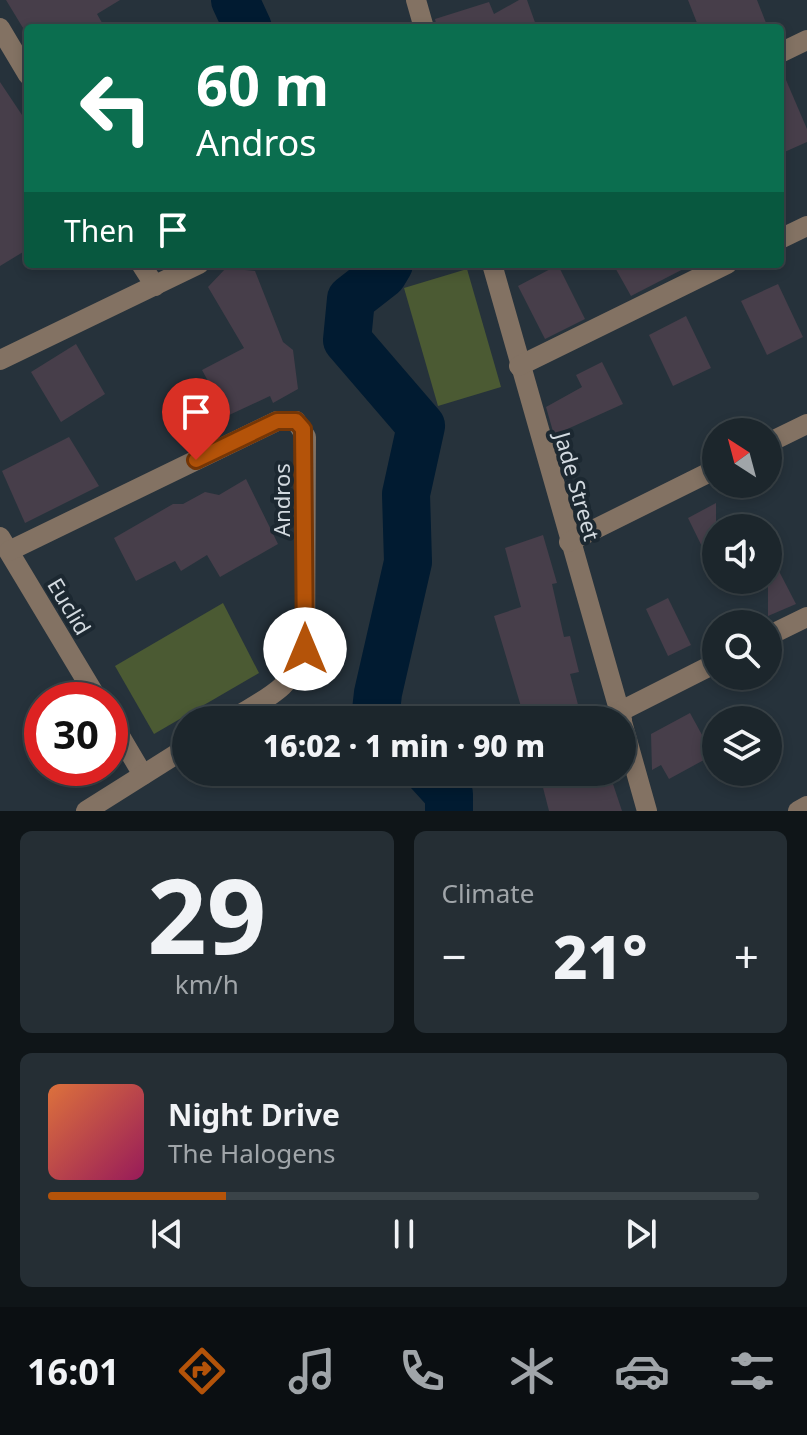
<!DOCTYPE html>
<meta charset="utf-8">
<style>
body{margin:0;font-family:"Noto Sans",sans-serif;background:#252e34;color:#f1f3f6;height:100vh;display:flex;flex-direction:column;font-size:30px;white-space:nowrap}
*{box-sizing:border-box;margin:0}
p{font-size:26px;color:#a0a5a9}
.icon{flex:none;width:44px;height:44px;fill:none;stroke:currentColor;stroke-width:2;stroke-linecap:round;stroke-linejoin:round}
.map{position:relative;height:811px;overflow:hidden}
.drawer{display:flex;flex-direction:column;gap:20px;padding:20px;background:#0f1518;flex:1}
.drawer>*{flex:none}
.top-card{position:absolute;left:24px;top:24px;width:760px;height:244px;border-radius:8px;box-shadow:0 4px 12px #0003,0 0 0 2px #3a4348;background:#0b6e4f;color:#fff;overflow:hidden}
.needle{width:52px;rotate:324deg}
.tools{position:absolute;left:702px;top:418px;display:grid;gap:16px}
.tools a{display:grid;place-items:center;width:80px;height:80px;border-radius:50%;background:#1c262c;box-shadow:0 4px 12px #0003,0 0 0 2px #3a4348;font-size:40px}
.speed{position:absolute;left:24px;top:682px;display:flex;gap:16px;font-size:40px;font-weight:700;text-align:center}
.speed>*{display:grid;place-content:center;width:104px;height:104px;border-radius:50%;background:#1c262c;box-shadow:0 4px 12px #0003,0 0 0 2px #3a4348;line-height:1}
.speed .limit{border:12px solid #d22;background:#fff;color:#111}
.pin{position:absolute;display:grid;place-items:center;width:68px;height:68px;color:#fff;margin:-82px -34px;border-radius:50% 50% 50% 0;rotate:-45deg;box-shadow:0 0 8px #0007}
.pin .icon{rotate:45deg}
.me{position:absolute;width:88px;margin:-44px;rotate:0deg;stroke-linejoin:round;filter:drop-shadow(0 0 6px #0008)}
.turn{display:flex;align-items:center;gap:28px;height:168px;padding:0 40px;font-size:36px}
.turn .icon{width:104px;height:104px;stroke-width:2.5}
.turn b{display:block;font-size:56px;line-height:68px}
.then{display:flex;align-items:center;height:76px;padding:0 40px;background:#0003;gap:16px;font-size:30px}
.big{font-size:60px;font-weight:800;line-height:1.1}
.drawer .widget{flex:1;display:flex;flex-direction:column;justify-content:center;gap:12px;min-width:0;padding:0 28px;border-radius:12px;background:#252e34}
.drawer .dial{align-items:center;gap:0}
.dial b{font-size:104px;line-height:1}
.song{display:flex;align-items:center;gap:24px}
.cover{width:96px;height:96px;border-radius:12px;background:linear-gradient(135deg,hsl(20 70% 55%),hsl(330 70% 35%))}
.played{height:8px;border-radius:4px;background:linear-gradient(90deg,#b45309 25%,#3a4348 25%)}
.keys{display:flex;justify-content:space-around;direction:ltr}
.heat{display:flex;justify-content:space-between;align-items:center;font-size:44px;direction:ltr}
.drawer .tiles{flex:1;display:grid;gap:20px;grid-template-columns:1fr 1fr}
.widget:last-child{grid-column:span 2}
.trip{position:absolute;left:172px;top:706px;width:464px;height:80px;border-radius:40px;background:#1c262c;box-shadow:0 4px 12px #0003,0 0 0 2px #3a4348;font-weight:800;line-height:80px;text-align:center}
.menu{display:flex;height:128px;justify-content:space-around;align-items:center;background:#0b0f12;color:#a0a5a9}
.menu .icon{width:56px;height:56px}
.menu .current{color:#b45309}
.menu b{font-size:36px;color:#f1f3f6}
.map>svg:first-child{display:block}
.green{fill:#4b5a33}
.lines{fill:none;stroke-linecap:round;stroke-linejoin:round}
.river{stroke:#011b31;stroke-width:48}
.building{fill:#473e4a}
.minor{stroke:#837263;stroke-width:20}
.route-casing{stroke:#753606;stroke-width:20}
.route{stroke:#b45309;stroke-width:14}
.labels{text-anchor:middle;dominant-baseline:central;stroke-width:8;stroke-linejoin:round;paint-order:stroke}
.street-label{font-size:22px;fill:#d3dae0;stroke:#1c2831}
</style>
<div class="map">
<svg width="807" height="811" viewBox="0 0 807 811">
<rect width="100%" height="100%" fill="#26323b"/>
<g class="green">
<path d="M467 269 501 387 438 406 404 288Z"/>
<path d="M223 603 259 673 154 734 115 666Z"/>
</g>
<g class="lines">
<g class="river">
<path d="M235 0 248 28"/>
<path d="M375 720 378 693 408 562 406 494 421 426 347 340 351 299 383 274 389 264"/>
<path d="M429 772 449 794V811"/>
</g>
</g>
<g class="building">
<path d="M6 0H120L97 14 105 28H23Z"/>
<path d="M519 0H527L537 28H437L435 19 489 2 494 14Z"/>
<path d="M688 0H757L768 28H699Z"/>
<path d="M780 66 807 129V142L780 154Z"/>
<path d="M0 82 28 124V249L0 266Z"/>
<path d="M613 264H693L631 296Z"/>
<path d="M558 265 585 319 545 339 518 286Z"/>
<path d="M226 268 255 271 283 342 293 350 298 389 273 403 270 396 227 416 202 370 244 348 208 287Z"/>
<path d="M778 284 803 337 767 355 741 301Z"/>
<path d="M686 316 711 368 673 386 649 335Z"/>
<path d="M76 344 105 394 61 422 31 372Z"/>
<path d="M602 362 623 404 554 435 546 407 582 387 576 375Z"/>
<path d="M69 437 99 486 25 523 2 471Z"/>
<path d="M246 479 278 544 220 577 207 555 181 571 175 561 136 581 114 538 173 504H183L205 492 219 495Z"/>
<path d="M716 503V575L688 518Z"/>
<path d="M543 535 557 583 552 584 564 637 570 636 579 672 570 674 582 720H525L494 616 521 607 505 548Z"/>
<path d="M768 550 796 604 768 616Z"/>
<path d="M668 598 691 645 668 656 646 609Z"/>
<path d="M690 713 713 755 669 779 661 765 652 770 651 734Z"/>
<path d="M539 772H609L622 811H549Z"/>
</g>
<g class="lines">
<g class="minor">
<path d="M416 0 424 28"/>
<path d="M0 28 28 75"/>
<path d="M780 53 807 40"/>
<path d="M780 239 807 226"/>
<path d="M141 264 155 286"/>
<path d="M492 264 622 720"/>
<path d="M0 360 199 264"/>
<path d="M519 366 727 264"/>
<path d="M768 443 807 424"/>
<path d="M0 537 98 700"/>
<path d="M569 542 716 469"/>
<path d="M9 551 277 421H296L306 437 305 649C293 689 264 699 231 720"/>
<path d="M768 636 807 617"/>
<path d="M619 712 716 663"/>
<path d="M110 719 143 775"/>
<path d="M622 722 647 811"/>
<path d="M86 811 186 748"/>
<path d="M798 811 807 806"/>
</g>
</g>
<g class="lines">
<g class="route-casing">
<path id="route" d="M196 460 277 421H296L303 429 305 649"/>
</g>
<use href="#route" class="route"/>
</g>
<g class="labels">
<g class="street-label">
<text transform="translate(578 486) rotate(74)">Jade Street</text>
<text transform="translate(281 500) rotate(-90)">Andros</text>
<text transform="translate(70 606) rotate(59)">Euclid</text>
</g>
</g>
</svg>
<div class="tools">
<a><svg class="needle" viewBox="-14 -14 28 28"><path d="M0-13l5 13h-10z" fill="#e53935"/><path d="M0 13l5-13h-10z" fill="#a0a5a9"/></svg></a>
<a><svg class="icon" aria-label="sound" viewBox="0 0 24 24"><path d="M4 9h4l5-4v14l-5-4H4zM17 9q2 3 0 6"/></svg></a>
<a><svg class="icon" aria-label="search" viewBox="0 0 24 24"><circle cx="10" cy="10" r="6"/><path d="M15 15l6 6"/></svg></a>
<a><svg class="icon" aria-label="layers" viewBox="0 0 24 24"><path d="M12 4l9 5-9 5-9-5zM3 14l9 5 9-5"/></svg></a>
</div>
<div class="speed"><div class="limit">30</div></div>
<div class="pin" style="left:196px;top:460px;background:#d93025"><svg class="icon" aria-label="arrive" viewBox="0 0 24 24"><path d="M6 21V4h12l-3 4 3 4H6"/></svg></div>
<svg class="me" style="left:305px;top:649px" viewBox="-20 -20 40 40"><circle r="19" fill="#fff"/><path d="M0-13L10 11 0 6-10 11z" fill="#b45309"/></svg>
<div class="trip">16:02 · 1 min · 90 m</div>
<div class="top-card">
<div class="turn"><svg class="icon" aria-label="left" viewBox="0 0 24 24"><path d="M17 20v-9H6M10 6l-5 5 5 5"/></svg><div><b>60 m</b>Andros</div></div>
<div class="then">Then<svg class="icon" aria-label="arrive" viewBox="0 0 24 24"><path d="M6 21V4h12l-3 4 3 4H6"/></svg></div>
</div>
</div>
<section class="drawer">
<div class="tiles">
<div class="widget dial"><b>29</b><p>km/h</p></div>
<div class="widget"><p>Climate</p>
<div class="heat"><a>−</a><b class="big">21°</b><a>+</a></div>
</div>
<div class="widget">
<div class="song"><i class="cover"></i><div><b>Night Drive</b><p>The Halogens</p></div></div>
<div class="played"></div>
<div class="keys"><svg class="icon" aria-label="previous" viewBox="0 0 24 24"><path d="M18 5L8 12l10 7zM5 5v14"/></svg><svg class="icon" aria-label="pause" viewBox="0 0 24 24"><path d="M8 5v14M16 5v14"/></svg><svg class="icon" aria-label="next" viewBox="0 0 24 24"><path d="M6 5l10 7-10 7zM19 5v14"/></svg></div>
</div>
</div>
</section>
<nav class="menu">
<b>16:01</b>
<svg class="icon current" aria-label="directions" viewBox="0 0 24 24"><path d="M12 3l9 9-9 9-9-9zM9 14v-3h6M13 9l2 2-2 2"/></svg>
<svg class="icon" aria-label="music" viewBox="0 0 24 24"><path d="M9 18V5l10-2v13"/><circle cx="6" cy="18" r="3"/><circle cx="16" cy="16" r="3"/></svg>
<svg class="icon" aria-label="phone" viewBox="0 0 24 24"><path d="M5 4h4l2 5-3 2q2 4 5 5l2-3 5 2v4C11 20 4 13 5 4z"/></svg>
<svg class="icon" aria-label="climate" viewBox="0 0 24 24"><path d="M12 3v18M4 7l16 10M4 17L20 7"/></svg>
<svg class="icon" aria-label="car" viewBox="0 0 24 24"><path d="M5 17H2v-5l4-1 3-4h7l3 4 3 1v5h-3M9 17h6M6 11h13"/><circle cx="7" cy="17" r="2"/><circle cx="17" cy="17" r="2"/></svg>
<svg class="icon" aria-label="filters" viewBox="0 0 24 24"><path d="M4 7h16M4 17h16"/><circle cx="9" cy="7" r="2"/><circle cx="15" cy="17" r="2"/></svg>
</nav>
